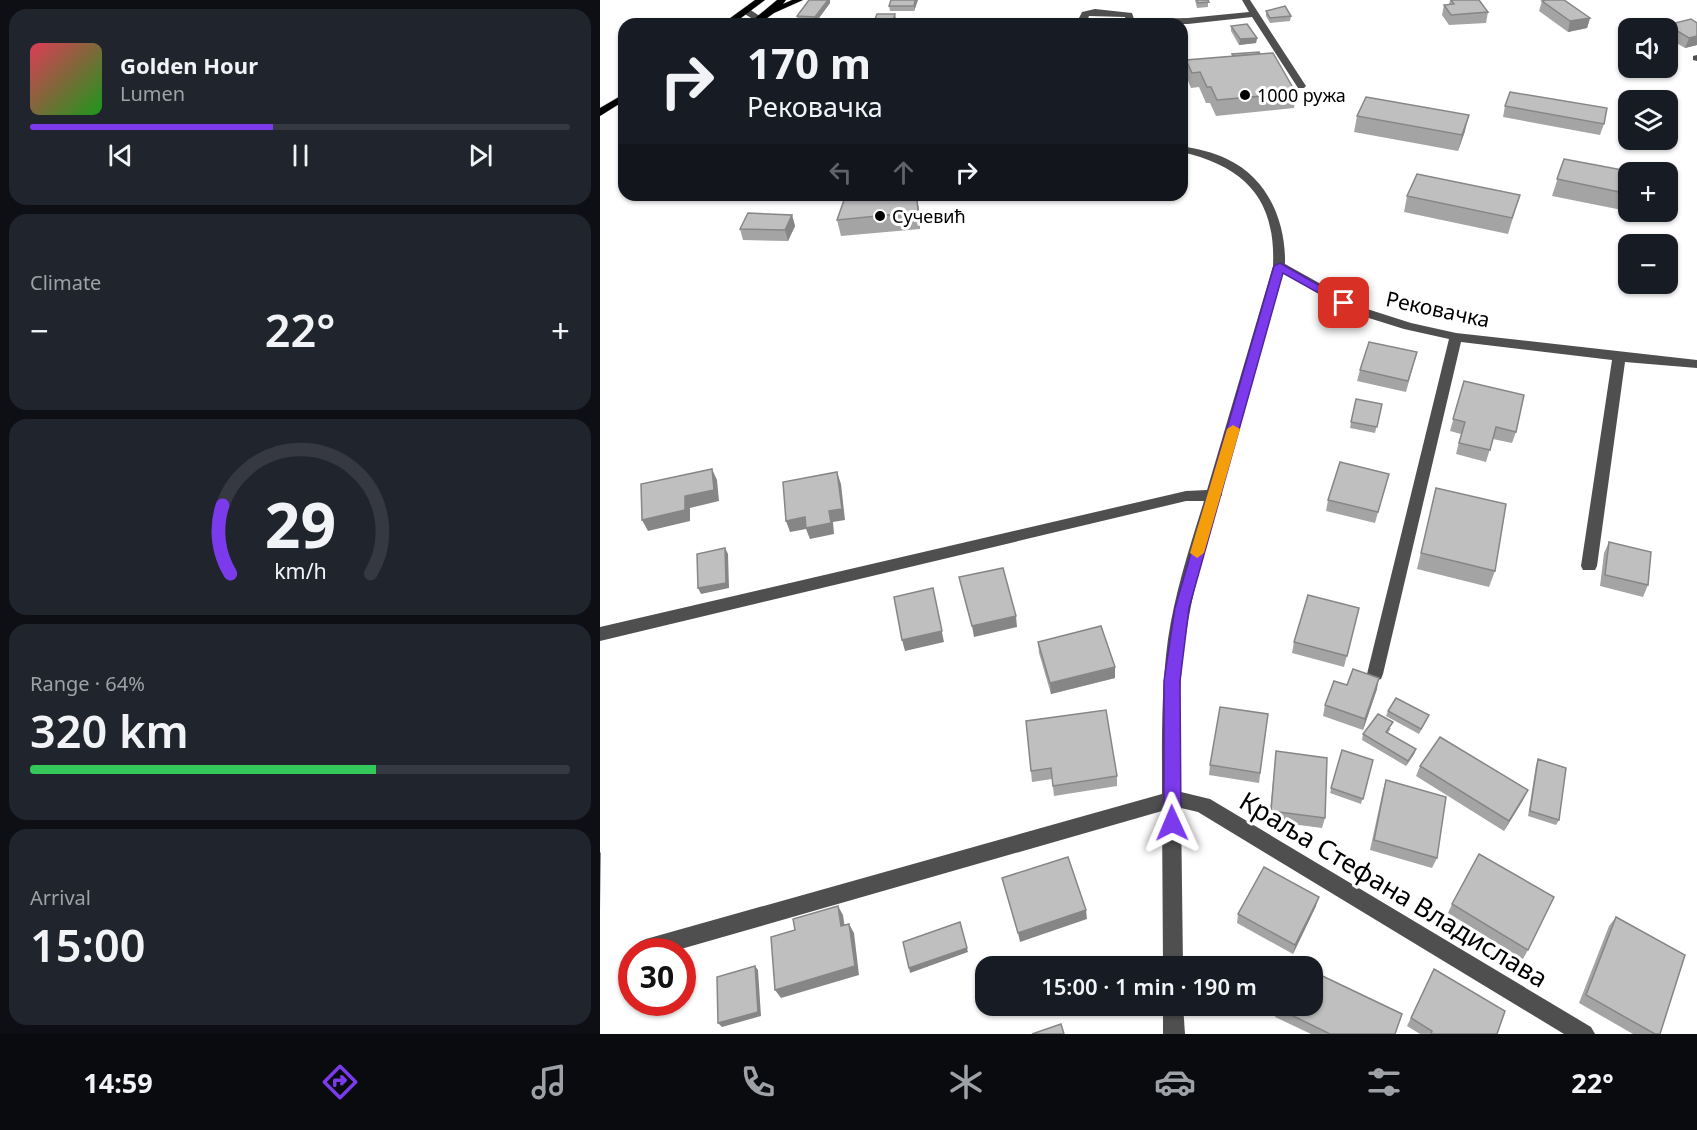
<!DOCTYPE html>
<meta charset="utf-8">
<style>
body{margin:0;font-family:"Noto Sans",sans-serif;background:#20242c;color:#f1f3f6;height:100vh;display:flex;flex-direction:column;font-size:22px;white-space:nowrap}
*{box-sizing:border-box;margin:0}
p{font-size:20px;color:#9ea1a6}
.icon{flex:none;width:33px;height:33px;fill:none;stroke:currentColor;stroke-width:2;stroke-linecap:round;stroke-linejoin:round}
.map{position:relative;flex:1;overflow:hidden}
.side{display:flex;flex-direction:column;gap:9px;padding:9px;background:#0d0f14;width:600px}
.side>*{flex:none}
.banner{position:absolute;left:18px;top:18px;width:570px;height:183px;border-radius:18px;box-shadow:0 2px 4px #0004;background:#171b24;color:#f1f3f6;overflow:hidden}
.tools{position:absolute;left:1018px;top:18px;display:grid;gap:12px}
.tools a{display:grid;place-items:center;width:60px;height:60px;border-radius:12px;background:#171b24;box-shadow:0 2px 4px #0004;font-size:30px}
.speed{position:absolute;left:18px;top:938px;display:flex;gap:12px;font-size:30px;font-weight:700;text-align:center}
.speed>*{display:grid;place-content:center;width:78px;height:78px;border-radius:50%;background:#171b24;box-shadow:0 2px 4px #0004;line-height:1}
.speed .limit{border:9px solid #d22;background:#fff;color:#111}
.pin{position:absolute;display:grid;place-items:center;width:51px;height:51px;color:#fff;margin:-26px;border-radius:12px;box-shadow:0 3px 9px #0006}
.me{position:absolute;width:66px;margin:-33px;rotate:359deg;stroke-linejoin:round;filter:drop-shadow(0 0 4px #0008)}
.turn{display:flex;align-items:center;gap:21px;height:126px;padding:0 30px;font-size:27px}
.turn .icon{width:78px;height:78px;stroke-width:2.5}
.turn b{display:block;font-size:42px;line-height:51px}
.lanes{display:flex;align-items:center;height:57px;padding:0 30px;background:#0003;justify-content:center;gap:30px;direction:ltr}
.lanes .off{opacity:.35}
.big{font-size:45px;font-weight:600;line-height:1.1}
.side .widget{flex:1;display:flex;flex-direction:column;justify-content:center;gap:9px;min-width:0;padding:0 21px;border-radius:18px;background:#20242c}
.side .dial{align-items:center;gap:0}
.dial svg{height:156px;overflow:visible;fill:none;stroke:#363941;stroke-width:7;stroke-linecap:round;text-anchor:middle}
.dial text{fill:#f1f3f6;stroke:none}
.song{display:flex;align-items:center;gap:18px}
.cover{width:72px;height:72px;border-radius:9px;background:linear-gradient(135deg,hsl(350 70% 55%),hsl(120 70% 35%))}
.played{height:6px;border-radius:3px;background:linear-gradient(90deg,#7c3aed 45%,#363941 45%)}
.keys{display:flex;justify-content:space-around;direction:ltr}
.heat{display:flex;justify-content:space-between;align-items:center;font-size:33px;direction:ltr}
.charge{height:9px;border-radius:4px;background:linear-gradient(90deg,#34c759 64%,#363941 0)}
.trip{position:absolute;left:375px;top:956px;width:348px;height:60px;border-radius:18px;background:#171b24;box-shadow:0 2px 4px #0004;font-weight:600;line-height:60px;text-align:center}
.dock{display:flex;height:96px;justify-content:space-around;align-items:center;background:#090b0e;color:#9ea1a6}
.dock .icon{width:42px;height:42px}
.dock .selected{color:#7c3aed}
.dock b{font-size:27px;color:#f1f3f6}
main{display:flex;flex:1;min-height:0}
.map>svg:first-child{display:block}
.lines{fill:none;stroke-linecap:round;stroke-linejoin:round}
.major-casing{stroke:#dbdbdb;stroke-width:1}
.minor{fill:#4f4f4f;fill-rule:evenodd}
.major{fill:#000;fill-rule:evenodd}
.wall{fill:#a4a4a4}
.shaded-wall{fill:#868686}
.building{fill:#bfbfbf;stroke:#868686;stroke-width:1.5}
.route{fill:#7c3aed;stroke:#51269a;stroke-width:1.5}
.slow{fill:#f59e0b}
.poi-dot{fill:#000;stroke:#fff;stroke-width:2}
.labels{text-anchor:middle;dominant-baseline:central;stroke-width:6;stroke-linejoin:round;paint-order:stroke}
.far-poi-label{font-size:18px;fill:#000;stroke:#fff;text-anchor:start}
.street-label{font-size:21px;fill:#000;stroke:#fff}
.near-street-label{font-size:26px;fill:#000;stroke:#fff}
</style>
<main>
<section class="side">
<div class="widget">
<div class="song"><i class="cover"></i><div><b>Golden Hour</b><p>Lumen</p></div></div>
<div class="played"></div>
<div class="keys"><svg class="icon" aria-label="previous" viewBox="0 0 24 24"><path d="M18 5L8 12l10 7zM5 5v14"/></svg><svg class="icon" aria-label="pause" viewBox="0 0 24 24"><path d="M8 5v14M16 5v14"/></svg><svg class="icon" aria-label="next" viewBox="0 0 24 24"><path d="M6 5l10 7-10 7zM19 5v14"/></svg></div>
</div>
<div class="widget"><p>Climate</p>
<div class="heat"><a>−</a><b class="big">22°</b><a>+</a></div>
</div>
<div class="widget dial"><svg viewBox="0 0 100 80">
<path d="M14 69A42 42 0 1 1 86 69"/>
<path d="M14 69A42 42 0 0 1 10 34" stroke="#7c3aed"/>
<text x="50" y="56" font-size="32" font-weight="700">29</text>
<text x="50" y="72" font-size="11">km/h</text>
</svg></div>
<div class="widget"><p>Range · 64%</p><b class="big">320 km</b><div class="charge"></div></div>
<div class="widget"><p>Arrival</p><b class="big">15:00</b></div>
</section>
<div class="map">
<svg width="1097" height="1034" viewBox="0 0 1097 1034">
<rect width="100%" height="100%" fill="#fff"/>
<g class="lines">
<g class="major-casing">
<g id="major">
<path d="M155 0H165L133 24H122Z"/>
<path d="M177 0H186L183 4 192 0H203L174 13 159 24H148Z"/>
<path d="M24 94V101L0 116V108Z"/>
</g>
</g>
<g class="minor">
<path d="M642 0H650L706 86 704 88H698L652 17 588 24H526L525 17 489 16 486 24H476L482 12 495 9 532 13 534 19 588 18 649 12Z"/>
<path d="M143 9H149L172 24H161L143 13Z"/>
<path d="M1097 55V61L1093 60V56Z"/>
<path d="M582 146C597 149 613 152 627 159 668 178 686 222 685 264L764 308 811 323 856 333 1097 360V368L1025 362 997 566 995 570H983L981 566 1012 360 861 342 783 674 781 679 775 681 769 679 767 674 849 339 804 329 756 314 683 273 621 492 622 495 619 499C606 544 593 588 586 634 577 686 580 739 581 792L610 799 991 1027 995 1034H964L598 812 581 808 583 966H563L562 811 74 951H37L39 942 46 939 562 794C562 742 561 690 568 639 575 592 590 546 604 501H586L0 641V627L586 491 607 490 673 266C676 199 645 167 582 152Z"/>
<path d="M563 1005H583L585 1034H563Z"/>
</g>
<use href="#major" class="major"/>
</g>
<g class="wall">
<path d="M209 0H230V3L216 22 198 21 197 16Z"/>
<path d="M318 0 314 11H290L289 6Z"/>
<path d="M595 0H608V7L597 8Z"/>
<path d="M850 0H879L888 12 886 23 849 25 842 15 844 5H849Z"/>
<path d="M942 1 990 18 987 28 968 32 939 11Z"/>
<path d="M666 11 691 16 690 21 670 23 666 16Z"/>
<path d="M1097 23V45L1085 48 1068 38V28H1066L1067 25Z"/>
<path d="M631 26 657 38 656 43 639 45 631 31Z"/>
<path d="M632 54H660L696 93 694 108 616 116 610 103H606L599 87 591 88 586 76V60L632 56Z"/>
<path d="M905 106 1004 124 1000 135 903 117Z"/>
<path d="M757 116 865 131 858 151 754 132Z"/>
<path d="M964 159 1029 172V212H1065L1062 218 952 196Z"/>
<path d="M248 195H304L305 200 317 199 320 215V229L241 236 237 220 249 200Z"/>
<path d="M920 195 908 234 804 212 807 196Z"/>
<path d="M192 215 195 226 188 241 143 240 140 229Z"/>
<path d="M817 352 806 392 757 381 760 370Z"/>
<path d="M864 381 916 432 912 443 893 439 886 462 856 454 861 434 850 431Z"/>
<path d="M782 404 775 433 750 428 751 422Z"/>
<path d="M789 474 775 523 726 511 728 500Z"/>
<path d="M836 488 895 571 889 587 817 569Z"/>
<path d="M1009 542 1048 585 1043 597 1000 586 1004 553Z"/>
<path d="M759 608 744 667 692 653 694 642Z"/>
<path d="M438 642 515 667V678L451 694 439 653Z"/>
<path d="M747 685 777 689 763 730 723 716 725 705Z"/>
<path d="M788 711 829 715 827 720 819 734 786 716Z"/>
<path d="M668 714 659 783 609 775 610 765Z"/>
<path d="M426 721 517 776V786L454 796 452 779 432 782Z"/>
<path d="M791 728 788 733 816 749 814 754 806 766 762 740 763 734Z"/>
<path d="M742 750 773 760 761 804 730 793Z"/>
<path d="M676 751 725 818 722 828 669 821Z"/>
<path d="M938 759 959 820 956 825 928 816 936 765Z"/>
<path d="M820 766 923 800 904 831 816 776Z"/>
<path d="M786 780 837 858 832 868 770 850 783 790Z"/>
<path d="M852 904 928 950 923 959 848 913Z"/>
<path d="M716 906 693 954 637 923 638 914Z"/>
<path d="M1016 917 1060 1034H1033L979 1003 1009 926Z"/>
<path d="M834 969 897 1034H820L807 1026Z"/>
<path d="M677 1008 795 1034H711L675 1017Z"/>
</g>
<g class="shaded-wall">
<path d="M228 0H230V3L216 22 215 17Z"/>
<path d="M315 0H318L314 11V6Z"/>
<path d="M295 14 296 19 294 24H292Z"/>
<path d="M990 18 987 28 968 32 970 21Z"/>
<path d="M1097 36V45L1085 48 1089 38Z"/>
<path d="M657 38 656 43 639 45 640 39Z"/>
<path d="M869 115 865 131 858 151 862 135Z"/>
<path d="M317 199 320 215V229L318 212Z"/>
<path d="M192 215 195 226 188 241 185 230Z"/>
<path d="M112 469 117 480 119 501 90 508V521L48 531 42 520Z"/>
<path d="M237 472 241 484 245 520 233 522 234 534 210 539 206 529 190 532 186 521 229 511Z"/>
<path d="M125 548 128 554 129 588 101 594 98 588Z"/>
<path d="M333 588 344 642 305 651 302 640Z"/>
<path d="M416 616 417 627 374 637 372 626Z"/>
<path d="M515 667V678L451 694 450 683Z"/>
<path d="M779 678 777 689 763 730 765 719Z"/>
<path d="M816 749 814 754 806 766 808 761Z"/>
<path d="M928 790 923 800 904 831 909 821Z"/>
<path d="M0 852 1 853 0 911Z"/>
<path d="M719 897 716 906 693 954 695 945Z"/>
<path d="M238 906 243 915 246 935 241 926Z"/>
<path d="M486 910 487 919 420 942 418 933Z"/>
<path d="M360 922 368 952 310 973 309 968Z"/>
<path d="M249 924 254 933 259 975 181 998 175 990Z"/>
<path d="M155 966 158 970 161 1016 122 1027 118 1023Z"/>
</g>
<g class="building">
<path d="M209 0H228L215 17 197 16Z"/>
<path d="M291 0H315L314 6H289Z"/>
<path d="M597 0H608L609 2 598 3Z"/>
<path d="M851 0H879L888 12 851 15 844 5 854 4Z"/>
<path d="M946 0H964L990 18 970 21 942 1Z"/>
<path d="M685 6 691 16 670 18 666 11Z"/>
<path d="M277 14H295L292 24H273Z"/>
<path d="M1091 19 1097 23V36L1089 38 1067 25Z"/>
<path d="M647 24 657 38 640 39 631 26Z"/>
<path d="M659 52 660 54 633 56 632 54Z"/>
<path d="M673 53 696 93 617 100 611 87H607L600 72 592 73 586 60Z"/>
<path d="M910 92 1007 108 1004 124 905 106Z"/>
<path d="M766 97 869 115 862 135 757 116Z"/>
<path d="M964 159 1033 172H1029V194L957 179Z"/>
<path d="M817 174 920 195 912 218 807 196Z"/>
<path d="M1068 179 1072 180 1068 202Z"/>
<path d="M252 195H302V200L317 199 318 212 237 220 244 200H250Z"/>
<path d="M148 213 192 215 185 230 140 229Z"/>
<path d="M769 342 817 352 808 381 760 370Z"/>
<path d="M864 381 924 395 916 432 896 427 890 450 859 443 865 422 853 419Z"/>
<path d="M756 399 782 404 777 427 751 422Z"/>
<path d="M740 462 789 474 778 512 728 500Z"/>
<path d="M112 469 114 490 85 496V510L42 520 41 484Z"/>
<path d="M237 472 242 509 229 511 231 523 206 528 205 517 186 521 183 482Z"/>
<path d="M836 488 906 504 895 571 821 553Z"/>
<path d="M1009 542 1051 552 1048 585 1005 575Z"/>
<path d="M125 548 126 583 98 588 97 554Z"/>
<path d="M403 568 416 616 372 626 359 577Z"/>
<path d="M333 588 342 631 302 640 294 597Z"/>
<path d="M708 595 759 608 747 656 694 642Z"/>
<path d="M501 626 515 667 450 683 438 642Z"/>
<path d="M753 669 779 678 765 719 725 705 734 681 747 685Z"/>
<path d="M796 698 829 715 821 729 788 711Z"/>
<path d="M620 707 668 714 660 773 610 765Z"/>
<path d="M506 710 517 776 453 786 451 768 431 771 426 721Z"/>
<path d="M778 714 793 722 786 732 816 749 808 761 763 734Z"/>
<path d="M840 737 928 790 909 821 820 766Z"/>
<path d="M742 750 773 760 763 799 731 788Z"/>
<path d="M676 751 727 758 725 818 671 811Z"/>
<path d="M938 759 966 768 959 820 930 811Z"/>
<path d="M786 780 846 797 837 858 774 840Z"/>
<path d="M879 854 954 897 928 950 852 904Z"/>
<path d="M468 857 486 910 418 933 402 878Z"/>
<path d="M664 867 719 897 695 945 638 914Z"/>
<path d="M238 906 241 926 249 924 255 966 175 990 171 937 195 930 193 919Z"/>
<path d="M1016 917 1085 955 1060 1034H1055L986 995Z"/>
<path d="M360 922 367 948 309 968 303 942Z"/>
<path d="M155 966 158 1012 118 1023 117 977Z"/>
<path d="M834 969 905 1011 897 1034H831L832 1031 811 1018Z"/>
<path d="M712 971 802 1014 795 1034H730L677 1008 679 1005H712Z"/>
<path d="M461 1024 464 1034H432Z"/>
</g>
<path class="route" d="M680 263 750 303 748 305H740L683 273 589 608 580 681 581 823 578 829 572 831 566 829 564 823V681L575 608 674 266Z"/>
<path class="slow" d="M633 425 640 429 604 553 597 558 590 553 627 429Z"/>
<g class="poi-dot">
<circle cx="645" cy="95" r="6"/>
<circle cx="280" cy="216" r="6"/>
</g>
<g class="labels">
<g class="far-poi-label">
<text x="657" y="95">1000 ружа</text>
<text x="292" y="216">Сучевић</text>
</g>
<g class="street-label">
<text transform="translate(838 309) rotate(12)">Рековачка</text>
</g>
<g class="near-street-label">
<text transform="translate(794 889) rotate(31)">Краља Стефана Владислава</text>
</g>
</g>
</svg>
<div class="tools">
<a><svg class="icon" aria-label="sound" viewBox="0 0 24 24"><path d="M4 9h4l5-4v14l-5-4H4zM17 9q2 3 0 6"/></svg></a>
<a><svg class="icon" aria-label="layers" viewBox="0 0 24 24"><path d="M12 4l9 5-9 5-9-5zM3 14l9 5 9-5"/></svg></a>
<a>+</a>
<a>−</a>
</div>
<div class="speed"><div class="limit">30</div></div>
<div class="pin" style="left:744px;top:303px;background:#d93025"><svg class="icon" aria-label="arrive" viewBox="0 0 24 24"><path d="M6 21V4h12l-3 4 3 4H6"/></svg></div>
<svg class="me" style="left:572px;top:823px" viewBox="-20 -20 40 40"><path d="M0-17L14 15 0 8-14 15z" fill="#7c3aed" stroke="#fff" stroke-width="4"/></svg>
<div class="trip">15:00 · 1 min · 190 m</div>
<div class="banner">
<div class="turn"><svg class="icon" aria-label="right" viewBox="0 0 24 24"><path d="M7 20v-9h11M14 6l5 5-5 5"/></svg><div><b>170 m</b>Рековачка</div></div>
<div class="lanes"><svg class="icon off" aria-label="left" viewBox="0 0 24 24"><path d="M17 20v-9H6M10 6l-5 5 5 5"/></svg><svg class="icon off" aria-label="ahead" viewBox="0 0 24 24"><path d="M12 20V5M6 11l6-6 6 6"/></svg><svg class="icon" aria-label="right" viewBox="0 0 24 24"><path d="M7 20v-9h11M14 6l5 5-5 5"/></svg></div>
</div>
</div>
</main>
<nav class="dock">
<b>14:59</b>
<svg class="icon selected" aria-label="directions" viewBox="0 0 24 24"><path d="M12 3l9 9-9 9-9-9zM9 14v-3h6M13 9l2 2-2 2"/></svg>
<svg class="icon" aria-label="music" viewBox="0 0 24 24"><path d="M9 18V5l10-2v13"/><circle cx="6" cy="18" r="3"/><circle cx="16" cy="16" r="3"/></svg>
<svg class="icon" aria-label="phone" viewBox="0 0 24 24"><path d="M5 4h4l2 5-3 2q2 4 5 5l2-3 5 2v4C11 20 4 13 5 4z"/></svg>
<svg class="icon" aria-label="climate" viewBox="0 0 24 24"><path d="M12 3v18M4 7l16 10M4 17L20 7"/></svg>
<svg class="icon" aria-label="car" viewBox="0 0 24 24"><path d="M5 17H2v-5l4-1 3-4h7l3 4 3 1v5h-3M9 17h6M6 11h13"/><circle cx="7" cy="17" r="2"/><circle cx="17" cy="17" r="2"/></svg>
<svg class="icon" aria-label="filters" viewBox="0 0 24 24"><path d="M4 7h16M4 17h16"/><circle cx="9" cy="7" r="2"/><circle cx="15" cy="17" r="2"/></svg>
<b>22°</b>
</nav>
